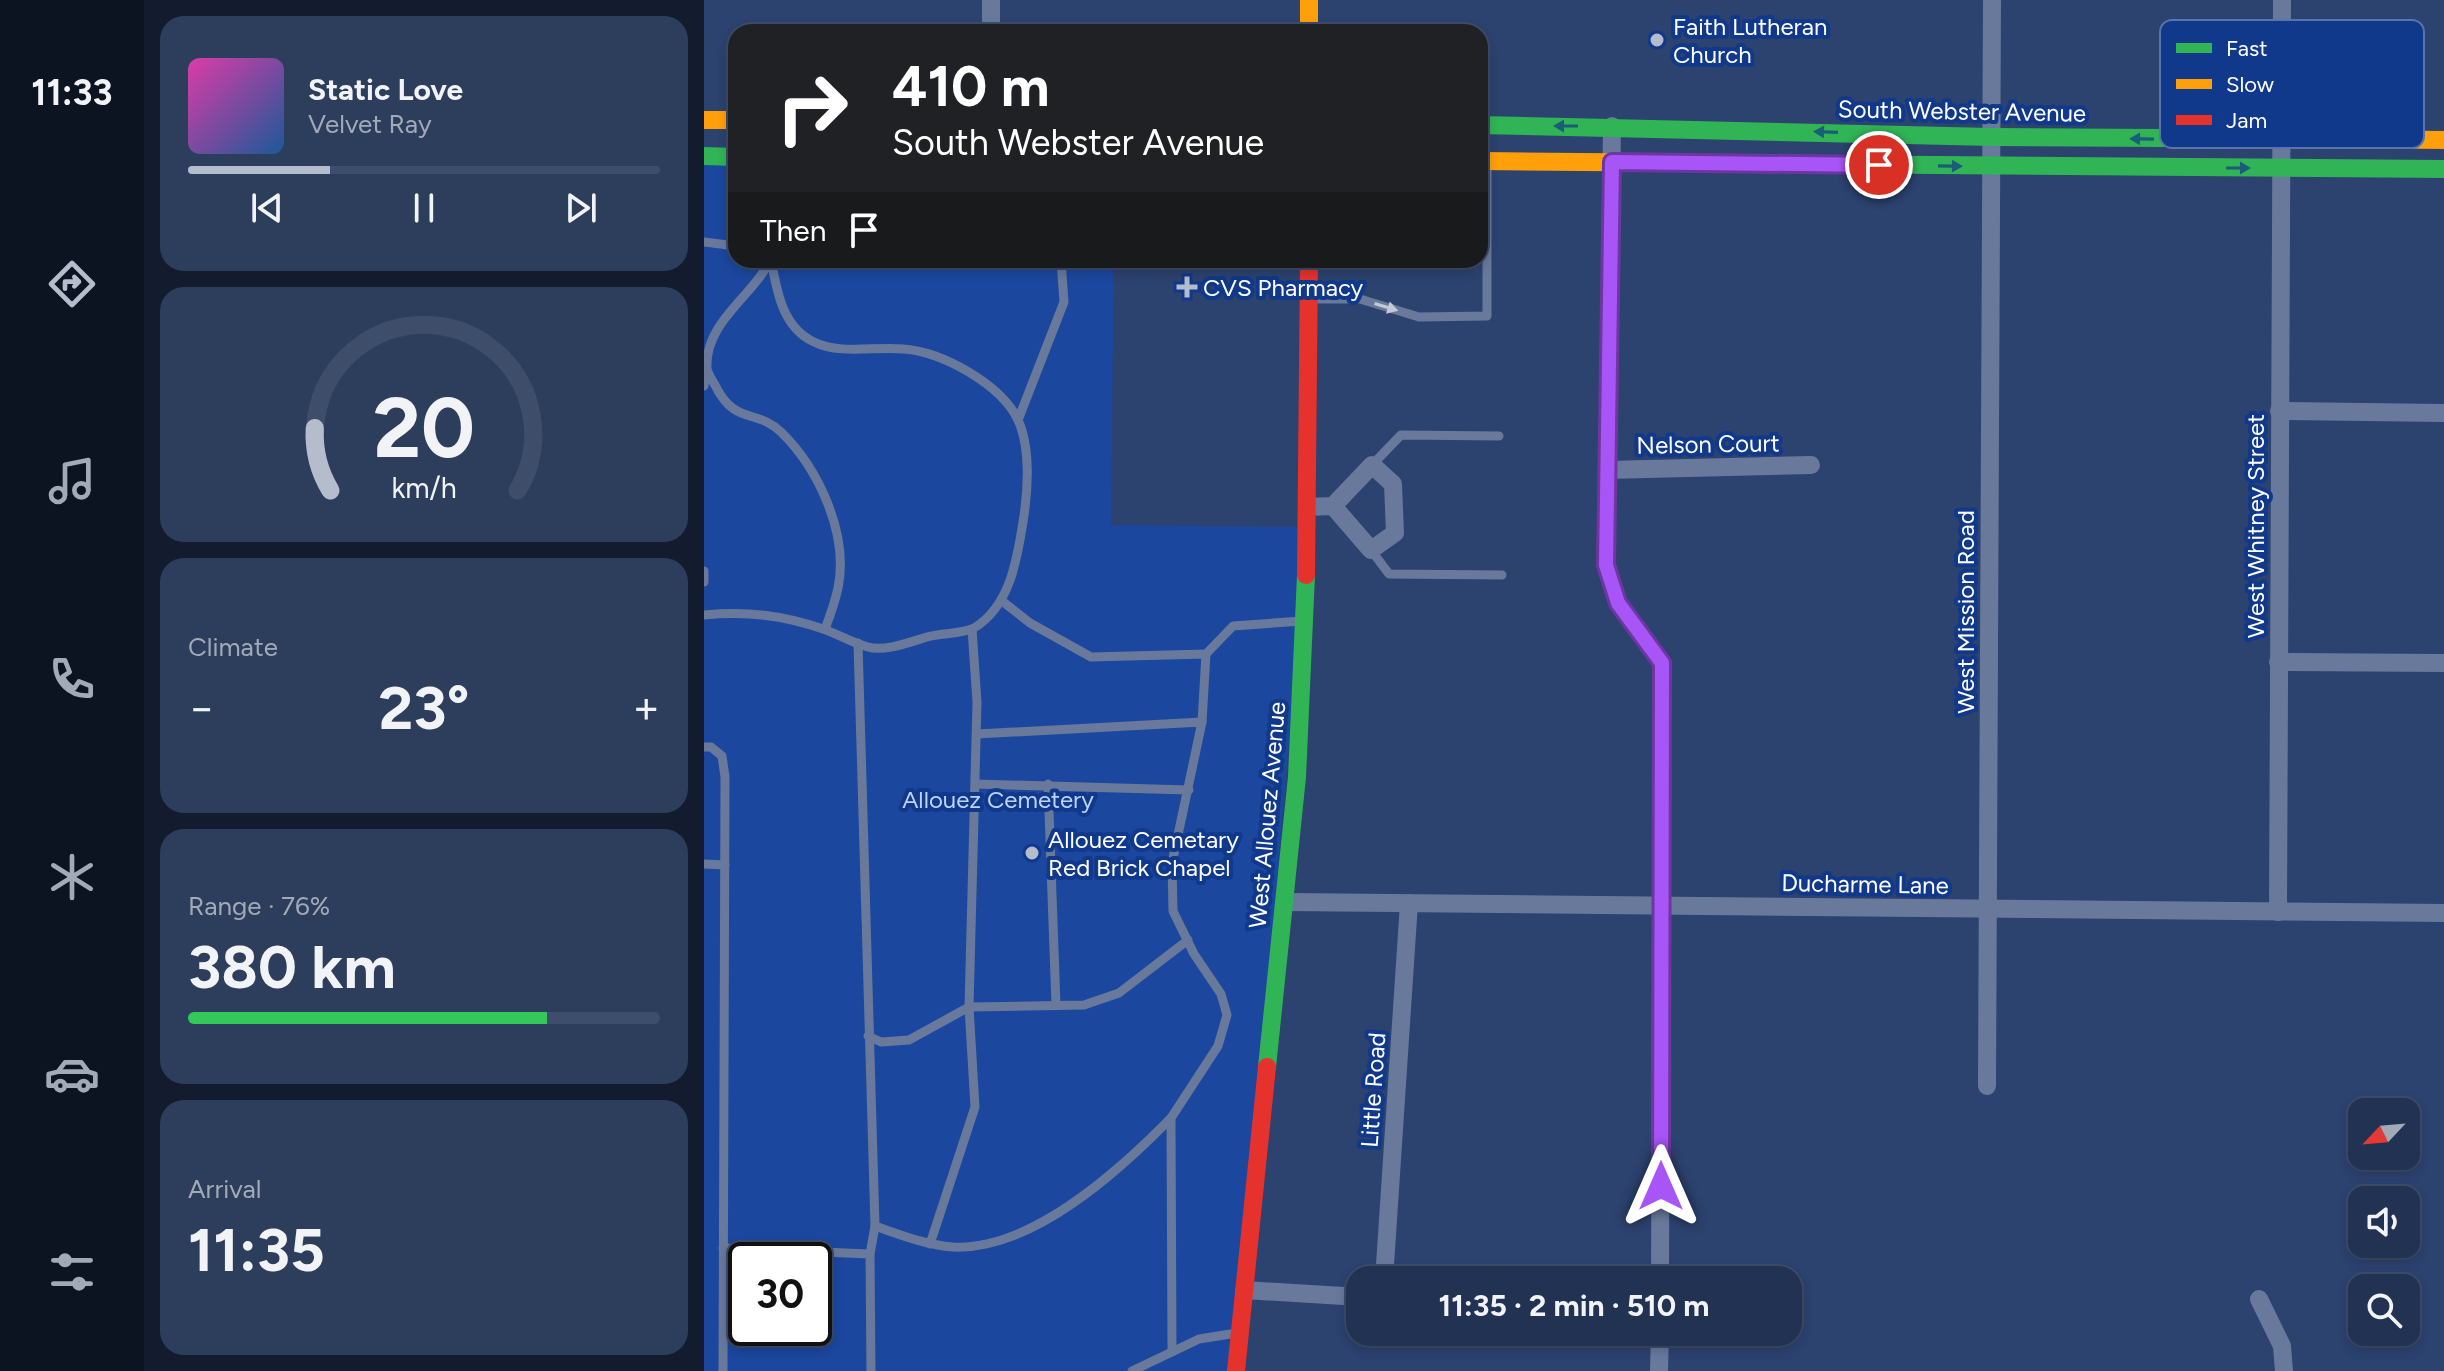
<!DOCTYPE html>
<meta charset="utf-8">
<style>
body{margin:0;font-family:Figtree,sans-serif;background:#2d3e5d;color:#f1f3f6;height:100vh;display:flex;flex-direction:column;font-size:30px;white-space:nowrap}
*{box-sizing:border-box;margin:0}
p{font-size:26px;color:#a2aab8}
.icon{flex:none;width:44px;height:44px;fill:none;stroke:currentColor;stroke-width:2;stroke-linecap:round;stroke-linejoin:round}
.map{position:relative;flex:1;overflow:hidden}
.side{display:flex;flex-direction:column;gap:16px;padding:16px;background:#121c2e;width:560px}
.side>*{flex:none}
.guide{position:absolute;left:24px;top:24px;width:760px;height:244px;border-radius:24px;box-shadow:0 4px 12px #0003,0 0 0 2px #3e4d6a;background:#202124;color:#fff;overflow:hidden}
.needle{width:52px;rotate:244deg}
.controls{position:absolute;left:1644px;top:1098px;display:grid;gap:16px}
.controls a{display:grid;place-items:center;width:72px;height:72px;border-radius:16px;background:#213253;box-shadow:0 4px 12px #0003,0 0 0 2px #3e4d6a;font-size:40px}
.speed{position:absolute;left:24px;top:1242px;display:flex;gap:16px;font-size:40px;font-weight:700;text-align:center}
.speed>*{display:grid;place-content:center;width:104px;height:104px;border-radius:50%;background:#213253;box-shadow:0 4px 12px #0003,0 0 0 2px #3e4d6a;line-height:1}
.speed .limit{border:4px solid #111;border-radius:12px;background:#fff;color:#111}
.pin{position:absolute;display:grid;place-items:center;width:68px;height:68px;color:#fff;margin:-34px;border:4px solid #fff;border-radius:50%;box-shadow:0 2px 8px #0007}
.me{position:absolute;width:88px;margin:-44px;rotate:0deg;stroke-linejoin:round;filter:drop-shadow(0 0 6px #0008)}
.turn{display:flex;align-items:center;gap:28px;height:168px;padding:0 32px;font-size:36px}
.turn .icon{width:104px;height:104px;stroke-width:2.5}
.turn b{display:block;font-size:56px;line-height:68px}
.then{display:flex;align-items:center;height:76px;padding:0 32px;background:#0003;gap:16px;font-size:30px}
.big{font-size:60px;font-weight:700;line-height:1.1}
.side .card{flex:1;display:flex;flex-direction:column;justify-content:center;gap:12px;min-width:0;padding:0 28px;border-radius:24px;background:#2d3e5d}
.side .dial{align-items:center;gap:0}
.dial svg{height:208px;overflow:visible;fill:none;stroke:#3e4d6a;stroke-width:7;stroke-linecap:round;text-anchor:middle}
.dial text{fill:#f1f3f6;stroke:none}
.song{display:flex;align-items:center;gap:24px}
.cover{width:96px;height:96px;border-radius:12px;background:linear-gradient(135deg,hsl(320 70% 55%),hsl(210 70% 35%))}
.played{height:8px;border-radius:4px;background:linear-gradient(90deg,#b5bdcd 30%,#3e4d6a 30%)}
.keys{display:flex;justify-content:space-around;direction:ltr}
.heat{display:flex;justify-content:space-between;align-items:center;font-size:44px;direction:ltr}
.charge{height:12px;border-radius:6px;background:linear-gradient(90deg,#34c759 76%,#3e4d6a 0)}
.trip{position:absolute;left:642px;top:1266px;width:456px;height:80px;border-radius:24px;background:#213253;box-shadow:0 4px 12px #0003,0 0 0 2px #3e4d6a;font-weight:700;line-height:80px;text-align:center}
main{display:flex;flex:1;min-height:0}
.tabs{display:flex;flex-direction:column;width:144px;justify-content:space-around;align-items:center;background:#0d1421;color:#a2aab8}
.tabs .icon{width:56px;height:56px}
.tabs .selected{color:#b5bdcd}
.tabs b{font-size:36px;color:#f1f3f6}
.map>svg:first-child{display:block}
.green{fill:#1b479e;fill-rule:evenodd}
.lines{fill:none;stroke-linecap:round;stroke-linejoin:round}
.lane{stroke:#68799c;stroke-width:9}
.street{stroke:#68799c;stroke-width:18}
.fast{stroke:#30b455;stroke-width:18}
.slow{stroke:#ff9f0a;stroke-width:18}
.jam{stroke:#e5322d;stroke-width:18}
.oneway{fill:#1a5d7b}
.oneway2{fill:#c3c9d7}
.route-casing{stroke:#6d37a1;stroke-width:20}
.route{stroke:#a855f7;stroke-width:14}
.poi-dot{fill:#b5bdcd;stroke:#10388b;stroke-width:3}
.labels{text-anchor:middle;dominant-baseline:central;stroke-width:8;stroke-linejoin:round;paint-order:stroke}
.poi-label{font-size:24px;fill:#fff;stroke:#10388b;text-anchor:start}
.street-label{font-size:24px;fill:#fff;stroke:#10388b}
.park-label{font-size:24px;fill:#bdd3fd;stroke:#10388b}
.key{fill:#10388b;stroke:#5874ae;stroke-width:2}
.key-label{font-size:22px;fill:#fff}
</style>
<main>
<nav class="tabs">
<b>11:33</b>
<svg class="icon selected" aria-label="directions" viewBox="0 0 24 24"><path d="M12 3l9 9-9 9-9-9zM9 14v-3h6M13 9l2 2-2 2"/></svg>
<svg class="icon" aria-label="music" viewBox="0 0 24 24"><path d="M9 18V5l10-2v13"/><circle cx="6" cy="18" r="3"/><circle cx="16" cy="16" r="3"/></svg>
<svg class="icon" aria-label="phone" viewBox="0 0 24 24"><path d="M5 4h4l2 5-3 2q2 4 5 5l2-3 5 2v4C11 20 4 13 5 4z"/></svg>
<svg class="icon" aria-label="climate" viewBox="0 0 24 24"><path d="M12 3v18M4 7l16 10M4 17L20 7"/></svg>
<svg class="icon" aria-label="car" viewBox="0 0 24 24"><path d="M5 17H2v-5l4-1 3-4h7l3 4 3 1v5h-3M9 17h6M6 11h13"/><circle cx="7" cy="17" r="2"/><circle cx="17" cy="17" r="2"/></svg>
<svg class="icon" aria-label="filters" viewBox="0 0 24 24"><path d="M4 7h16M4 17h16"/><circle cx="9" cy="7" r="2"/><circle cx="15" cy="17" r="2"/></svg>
</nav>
<section class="side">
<div class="card">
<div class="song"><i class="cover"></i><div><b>Static Love</b><p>Velvet Ray</p></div></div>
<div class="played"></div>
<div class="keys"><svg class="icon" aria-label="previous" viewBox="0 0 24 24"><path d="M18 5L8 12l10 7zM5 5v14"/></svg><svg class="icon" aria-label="pause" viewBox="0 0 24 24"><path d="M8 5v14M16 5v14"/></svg><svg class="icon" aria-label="next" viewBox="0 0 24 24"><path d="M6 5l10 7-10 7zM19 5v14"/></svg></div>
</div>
<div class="card dial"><svg viewBox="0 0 100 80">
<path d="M14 69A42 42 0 1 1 86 69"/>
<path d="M14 69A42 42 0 0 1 8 45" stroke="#b5bdcd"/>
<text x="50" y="56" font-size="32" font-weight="700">20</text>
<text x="50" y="72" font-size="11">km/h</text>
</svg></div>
<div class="card"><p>Climate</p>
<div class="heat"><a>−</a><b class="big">23°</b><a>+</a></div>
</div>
<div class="card"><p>Range · 76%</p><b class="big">380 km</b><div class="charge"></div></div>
<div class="card"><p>Arrival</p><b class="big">11:35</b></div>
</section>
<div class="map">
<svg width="1740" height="1371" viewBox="0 0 1740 1371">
<rect width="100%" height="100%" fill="#2c426f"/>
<path class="green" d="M0 156 32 157V260H410L407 525 603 527 532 1371H0ZM42 1260H110V1328H42Z"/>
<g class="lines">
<g class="lane">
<path d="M0 242 32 246"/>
<path d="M66 260C50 296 0 322 3 369 4 374 8 380 11 385 31 426 52 408 77 432 115 469 145 535 134 588 131 602 126 616 121 629"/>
<path d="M608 299H656L715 317 783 316V165"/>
<path d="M0 386 3 370"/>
<path d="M314 420 360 302 357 260"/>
<path d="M668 465 697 435 795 436"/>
<path d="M667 550 685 574 798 575"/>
<path d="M0 571V582"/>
<path d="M298 601 326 623 387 657 502 654 498 722"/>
<path d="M0 615C43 611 78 615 119 629 134 634 148 643 164 647 180 652 206 642 223 637 236 633 258 634 270 628 306 606 313 560 319 522 324 492 327 448 314 420 297 384 238 352 200 349 172 346 136 355 110 342 78 327 73 291 67 260"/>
<path d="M154 643 171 1226 166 1254 167 1371"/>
<path d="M502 654 529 626 598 621"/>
<path d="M273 734 498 722 468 863 469 911 490 954 517 994 523 1015 514 1046 467 1118 468 1352"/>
<path d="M0 747H7L18 756 21 777 19 1371"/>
<path d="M272 784 485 790"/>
<path d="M344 784 352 1005"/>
<path d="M0 864 21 865"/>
<path d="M164 1036 177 1042 205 1040 265 1007 380 1005 415 993 484 940"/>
<path d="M171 1226C197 1235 222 1245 249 1247 328 1251 416 1170 467 1118"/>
<path d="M226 1244 271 1107 265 1007 273 702 268 629"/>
<path d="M19 1248 166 1254"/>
<path d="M428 1371 495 1339 533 1333"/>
</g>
<g class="street">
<path d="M287 32V0"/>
<path d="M908 126 902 565 914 603 958 663 956 1280"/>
<path d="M1575 411 1740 413"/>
<path d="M903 470 1107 465"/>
<path d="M603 507 629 506 668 465 689 484 691 533 667 550 629 506"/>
<path d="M1574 662 1740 663"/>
<path d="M581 902 1740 913"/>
<path d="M1574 912 1578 0"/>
<path d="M1283 1086 1288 0"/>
<path d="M680 1280 705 903"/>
<path d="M540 1290 656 1297"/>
<path d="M1555 1299 1578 1346 1580 1371"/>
<path d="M955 1371 956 1332"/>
</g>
<g class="fast">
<path d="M776 125 1287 137 1634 139"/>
<path d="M0 156 32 157"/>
<path d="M1102 164 1740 169"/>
<path d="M563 1067 593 777 602 575"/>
</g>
<g class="slow">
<path d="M605 0V32"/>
<path d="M0 120H32"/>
<path d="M1634 139 1740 140"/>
<path d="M776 161 1102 164"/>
</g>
<g class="jam">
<path d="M602 575 605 260"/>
<path d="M532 1371 563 1067"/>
</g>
</g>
<defs><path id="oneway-solid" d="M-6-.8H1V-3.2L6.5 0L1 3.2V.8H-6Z" transform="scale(2)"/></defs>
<g class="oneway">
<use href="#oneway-solid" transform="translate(862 126) rotate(-180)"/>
<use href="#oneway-solid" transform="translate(1122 132) rotate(-178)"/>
<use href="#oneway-solid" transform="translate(1438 139) rotate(-179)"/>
<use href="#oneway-solid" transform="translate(1246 166) rotate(1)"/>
<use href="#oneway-solid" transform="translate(1534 168)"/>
</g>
<use class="oneway2" href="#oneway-solid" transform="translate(682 307) rotate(17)"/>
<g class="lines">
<g class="route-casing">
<path id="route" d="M957 1186 958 663 914 603 902 565 908 162 1175 165"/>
</g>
<use href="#route" class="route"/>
</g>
<g class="poi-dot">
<circle cx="953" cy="40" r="8"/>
<path d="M479 275h8v8h8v8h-8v8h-8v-8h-8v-8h8z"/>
<circle cx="328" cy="853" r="8"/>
</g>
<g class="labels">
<g class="poi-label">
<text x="969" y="26">Faith Lutheran<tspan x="969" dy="28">Church</tspan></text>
<text x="499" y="287">CVS Pharmacy</text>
<text x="344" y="839">Allouez Cemetary<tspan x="344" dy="28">Red Brick Chapel</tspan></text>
</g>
<g class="street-label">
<text transform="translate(1258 111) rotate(1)">South Webster Avenue</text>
<text transform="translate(1004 444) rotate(-1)">Nelson Court</text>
<text transform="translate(1551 526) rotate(-90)">West Whitney Street</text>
<text transform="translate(1261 612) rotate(-90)">West Mission Road</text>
<text transform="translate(563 815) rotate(-85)">West Allouez Avenue</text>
<text transform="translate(1161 884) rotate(1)">Ducharme Lane</text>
<text transform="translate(669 1090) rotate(-86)">Little Road</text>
</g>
<g class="park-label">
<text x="294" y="799">Allouez Cemetery</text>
</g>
</g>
<rect x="1456" y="20" width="264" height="128" rx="12" class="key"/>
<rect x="1472" y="43" width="36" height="10" fill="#30b455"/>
<rect x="1472" y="79" width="36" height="10" fill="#ff9f0a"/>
<rect x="1472" y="115" width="36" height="10" fill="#e5322d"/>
<g class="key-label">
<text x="1522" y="56">Fast</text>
<text x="1522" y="92">Slow</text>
<text x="1522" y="128">Jam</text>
</g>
</svg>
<div class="controls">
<a><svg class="needle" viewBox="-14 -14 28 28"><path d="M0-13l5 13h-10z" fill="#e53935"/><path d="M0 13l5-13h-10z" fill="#a2aab8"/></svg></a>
<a><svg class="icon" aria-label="sound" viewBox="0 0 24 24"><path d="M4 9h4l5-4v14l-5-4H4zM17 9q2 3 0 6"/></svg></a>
<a><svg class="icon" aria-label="search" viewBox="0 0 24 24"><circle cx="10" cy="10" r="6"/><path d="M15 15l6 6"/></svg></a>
</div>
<div class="speed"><div class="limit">30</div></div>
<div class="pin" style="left:1175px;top:165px;background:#d93025"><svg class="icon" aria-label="arrive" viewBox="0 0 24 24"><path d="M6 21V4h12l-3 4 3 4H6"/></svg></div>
<svg class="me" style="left:957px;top:1186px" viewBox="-20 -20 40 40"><path d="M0-17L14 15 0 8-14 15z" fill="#a855f7" stroke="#fff" stroke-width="4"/></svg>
<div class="trip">11:35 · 2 min · 510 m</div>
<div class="guide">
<div class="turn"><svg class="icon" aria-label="right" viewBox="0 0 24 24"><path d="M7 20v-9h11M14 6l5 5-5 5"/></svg><div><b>410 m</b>South Webster Avenue</div></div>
<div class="then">Then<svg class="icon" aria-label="arrive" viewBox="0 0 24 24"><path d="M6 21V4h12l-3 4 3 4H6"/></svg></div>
</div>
</div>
</main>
